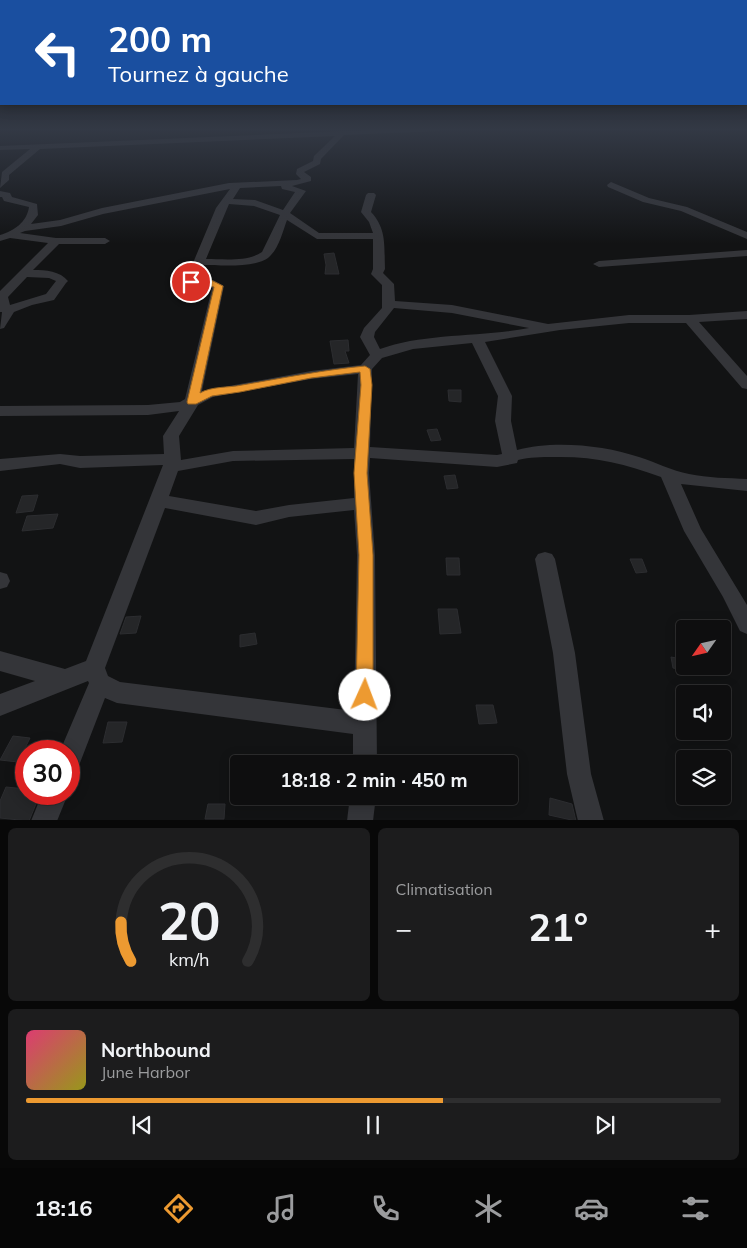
<!DOCTYPE html>
<html lang="fr">
<meta charset="utf-8">
<style>
body{margin:0;font-family:Mulish,sans-serif;background:#1c1c1d;color:#f1f3f6;height:100vh;display:flex;flex-direction:column;font-size:19px;white-space:nowrap}
*{box-sizing:border-box;margin:0}
p{font-size:16px;color:#9b9c9e}
.icon{flex:none;width:28px;height:28px;fill:none;stroke:currentColor;stroke-width:2;stroke-linecap:round;stroke-linejoin:round}
.map{position:relative;height:820px;overflow:hidden}
.drawer{display:flex;flex-direction:column;gap:8px;padding:8px;background:#080808;flex:1}
.drawer>*{flex:none}
.banner{position:absolute;left:0px;top:0px;width:748px;height:105px;box-shadow:0 2px 12px #0003,0 0 0 1px #2e2e2f;background:#1a4fa0;color:#fff;overflow:hidden}
.needle{width:32px;rotate:236deg}
.buttons{position:absolute;left:676px;top:620px;display:grid;gap:10px}
.buttons a{display:grid;place-items:center;width:55px;height:55px;border-radius:5px;background:#0e0e0f;box-shadow:0 2px 12px #0003,0 0 0 1px #2e2e2f;font-size:25px}
.speed{position:absolute;left:15px;top:740px;display:flex;gap:10px;font-size:25px;font-weight:700;text-align:center}
.speed>*{display:grid;place-content:center;width:65px;height:65px;border-radius:50%;background:#0e0e0f;box-shadow:0 2px 12px #0003,0 0 0 1px #2e2e2f;line-height:1}
.speed .limit{border:8px solid #d22;background:#fff;color:#111}
.pin{position:absolute;display:grid;place-items:center;width:42px;height:42px;color:#fff;margin:-21px;border:2px solid #fff;border-radius:50%;box-shadow:0 1px 5px #0007}
.me{position:absolute;width:55px;margin:-28px;rotate:2deg;stroke-linejoin:round;filter:drop-shadow(0 0 4px #0008)}
.turn{display:flex;align-items:center;gap:18px;height:105px;padding:0 25px;font-size:22px}
.turn .icon{width:65px;height:65px;stroke-width:2.5}
.turn b{display:block;font-size:35px;line-height:42px}
.big{font-size:38px;font-weight:700;line-height:1.1}
.drawer .card{flex:1;display:flex;flex-direction:column;justify-content:center;gap:8px;min-width:0;padding:0 18px;border-radius:8px;background:#1c1c1d}
.drawer .dial{align-items:center;gap:0}
.dial svg{height:130px;overflow:visible;fill:none;stroke:#2e2e2f;stroke-width:7;stroke-linecap:round;text-anchor:middle}
.dial text{fill:#f1f3f6;stroke:none}
.song{display:flex;align-items:center;gap:15px}
.cover{width:60px;height:60px;border-radius:8px;background:linear-gradient(135deg,hsl(340 70% 55%),hsl(60 70% 35%))}
.played{height:5px;border-radius:2px;background:linear-gradient(90deg,#ed9a31 60%,#2e2e2f 60%)}
.keys{display:flex;justify-content:space-around;direction:ltr}
.heat{display:flex;justify-content:space-between;align-items:center;font-size:28px;direction:ltr}
.drawer .tiles{flex:1;display:grid;gap:8px;grid-template-columns:1fr 1fr}
.card:last-child{grid-column:span 2}
.trip{position:absolute;left:230px;top:755px;width:288px;height:50px;border-radius:5px;background:#0e0e0f;box-shadow:0 2px 12px #0003,0 0 0 1px #2e2e2f;font-weight:700;line-height:50px;text-align:center}
.menu{display:flex;height:80px;justify-content:space-around;align-items:center;background:#060606;color:#9b9c9e}
.menu .icon{width:35px;height:35px}
.menu .on{color:#ed9a31}
.menu b{font-size:22px;color:#f1f3f6}
.map>svg:first-child{display:block}
.building{fill:#252628;stroke:#2c2d30}
.lines{fill:none;stroke-linecap:round;stroke-linejoin:round}
.minor{fill:#343539;fill-rule:evenodd}
.route{fill:#ed9a31;stroke:#9a6420}
</style>
<div class="map">
<svg width="747" height="821" viewBox="0 0 747 821">
<rect width="100%" height="100%" fill="#121314"/>
<g class="building">
<path d="M334 253 339 274H325L326 265 324 254Z"/>
<path d="M348 340 349 351H345L349 363 334 364 330 341Z"/>
<path d="M448 390H461V402L449 401Z"/>
<path d="M437 429 441 440 431 441 427 430Z"/>
<path d="M455 475 458 488 447 489 444 476Z"/>
<path d="M38 495 33 511 16 513 22 496Z"/>
<path d="M58 514 53 528 22 531 27 516Z"/>
<path d="M446 558H459L460 575H447Z"/>
<path d="M630 559H642L647 572 636 573Z"/>
<path d="M438 609H457L461 633 440 634Z"/>
<path d="M141 616 136 633 120 634 126 617Z"/>
<path d="M255 633 257 644 240 647V635Z"/>
<path d="M671 657 682 659 684 670 673 668Z"/>
<path d="M476 705H493L497 723 479 724Z"/>
<path d="M108 722H127L122 742 103 743Z"/>
<path d="M13 736 30 738 18 762 0 760Z"/>
<path d="M6 787 26 789V794H40L29 821 0 818V801Z"/>
<path d="M550 798 572 804 576 821 549 815Z"/>
<path d="M208 804H225L224 819H205Z"/>
</g>
<g class="lines">
<g class="minor">
<path d="M392 129H443L439 131 344 135 321 159 320 164 304 172 311 177V181L292 186 306 191 290 213 319 233H373L369 222 361 212 366 195 368 193H374L376 195 371 212C387 229 384 246 385 269L383 273 394 284 395 301 452 305 548 324 629 315H689L747 311V319L699 322 747 376V389L742 388 686 323H629L560 330 485 342 512 396 511 421 517 450C553 440 604 445 639 457 655 462 672 471 689 474 708 478 728 478 747 479V491L681 484 701 529 747 605V634L740 631 723 597 684 531 661 477C623 463 594 456 553 457 541 457 530 457 518 460L517 463 497 467 370 458 369 473 375 555 377 764H353V734L117 703 105 698 78 768 69 771V751H60L89 683 88 681 0 716V694L35 681 0 671V651L65 669 86 661 163 465 80 468 60 464 0 471V459L60 454 80 456 164 454 163 436 179 411 148 415 0 416V406L148 405 180 402 185 399 212 288C203 284 192 289 185 282L216 208 230 189 103 214 61 226 25 231 20 233 56 238H105L110 241 105 244H59L33 270C46 270 60 271 68 281L66 283 54 300 32 305 14 312 4 328 0 329 2 312H0V291L48 243 10 238 0 241V235C14 231 27 222 29 207L4 201 2 197H0V191L10 193 12 197 37 204 38 215 31 224 60 220 102 208 229 183 297 180 301 179 296 174 297 169 313 161 314 156 335 136 40 149 9 175V180L0 188 2 172 30 149 0 150V146ZM281 186 282 189 295 192 283 210 255 200 233 199 240 188ZM229 204 254 206 280 215 262 252C247 262 224 259 206 259ZM287 220 317 239H373V269L371 274 382 285V308L364 328 360 337 370 355 361 365 311 371 202 391 224 286 213 280 198 279 203 265C220 265 260 269 271 255 279 247 283 231 287 220ZM27 277 49 278 56 281 46 294 10 305 8 297ZM394 308 452 313 529 328C482 337 423 333 380 349L374 337 375 332ZM472 343 498 396 495 421 502 454 497 455 370 447 372 369 382 358 413 349ZM358 374 354 448 233 451 181 460 179 436 198 405 213 397 311 379ZM354 459V498L289 505 256 511 169 496 178 471 233 461ZM165 508 256 525 289 517 354 510 357 555 354 711 120 682 108 676 105 668Z"/>
<path d="M611 182 649 198 687 207 747 232V239L681 211 643 202 608 187 607 185Z"/>
<path d="M747 250V256L599 267 593 264 599 261Z"/>
<path d="M545 552 552 554 555 559 575 653 591 774 604 821H578L567 774 553 653 535 559 538 554Z"/>
<path d="M0 572 7 574 10 581 7 587 0 589Z"/>
<path d="M42 794H68L57 821H31Z"/>
<path d="M350 796H376L373 821H347Z"/>
</g>
</g>
<linearGradient id="sky" x2="0" y2="1"><stop stop-color="#0a0a0b"/><stop offset="0.53" stop-color="#333945"/><stop offset="1" stop-color="#333945" stop-opacity="0"/></linearGradient>
<rect width="747" height="244" fill="url(#sky)"/>
<path class="route" d="M191 279H209L223 286 200 393C212 386 228 388 242 385 283 378 323 370 365 366L370 369 372 385 367 473 373 555V695L371 701 365 703 359 701 356 695 359 555 354 473 361 385 360 372 311 378 240 392 212 396 196 404H188L187 402 214 287 188 283 187 282Z"/>
</svg>
<div class="buttons">
<a><svg class="needle" viewBox="-14 -14 28 28"><path d="M0-13l5 13h-10z" fill="#e53935"/><path d="M0 13l5-13h-10z" fill="#9b9c9e"/></svg></a>
<a><svg class="icon" aria-label="sound" viewBox="0 0 24 24"><path d="M4 9h4l5-4v14l-5-4H4zM17 9q2 3 0 6"/></svg></a>
<a><svg class="icon" aria-label="layers" viewBox="0 0 24 24"><path d="M12 4l9 5-9 5-9-5zM3 14l9 5 9-5"/></svg></a>
</div>
<div class="speed"><div class="limit">30</div></div>
<div class="pin" style="left:191px;top:282px;background:#d93025"><svg class="icon" aria-label="arrive" viewBox="0 0 24 24"><path d="M6 21V4h12l-3 4 3 4H6"/></svg></div>
<svg class="me" style="left:365px;top:695px" viewBox="-20 -20 40 40"><circle r="19" fill="#fff"/><path d="M0-13L10 11 0 6-10 11z" fill="#ed9a31"/></svg>
<div class="trip">18:18 · 2 min · 450 m</div>
<div class="banner">
<div class="turn"><svg class="icon" aria-label="left" viewBox="0 0 24 24"><path d="M17 20v-9H6M10 6l-5 5 5 5"/></svg><div><b>200 m</b>Tournez à gauche</div></div>
</div>
</div>
<section class="drawer">
<div class="tiles">
<div class="card dial"><svg viewBox="0 0 100 80">
<path d="M14 69A42 42 0 1 1 86 69"/>
<path d="M14 69A42 42 0 0 1 8 45" stroke="#ed9a31"/>
<text x="50" y="56" font-size="32" font-weight="700">20</text>
<text x="50" y="72" font-size="11">km/h</text>
</svg></div>
<div class="card"><p>Climatisation</p>
<div class="heat"><a>−</a><b class="big">21°</b><a>+</a></div>
</div>
<div class="card">
<div class="song"><i class="cover"></i><div><b>Northbound</b><p>June Harbor</p></div></div>
<div class="played"></div>
<div class="keys"><svg class="icon" aria-label="previous" viewBox="0 0 24 24"><path d="M18 5L8 12l10 7zM5 5v14"/></svg><svg class="icon" aria-label="pause" viewBox="0 0 24 24"><path d="M8 5v14M16 5v14"/></svg><svg class="icon" aria-label="next" viewBox="0 0 24 24"><path d="M6 5l10 7-10 7zM19 5v14"/></svg></div>
</div>
</div>
</section>
<nav class="menu">
<b>18:16</b>
<svg class="icon on" aria-label="directions" viewBox="0 0 24 24"><path d="M12 3l9 9-9 9-9-9zM9 14v-3h6M13 9l2 2-2 2"/></svg>
<svg class="icon" aria-label="music" viewBox="0 0 24 24"><path d="M9 18V5l10-2v13"/><circle cx="6" cy="18" r="3"/><circle cx="16" cy="16" r="3"/></svg>
<svg class="icon" aria-label="phone" viewBox="0 0 24 24"><path d="M5 4h4l2 5-3 2q2 4 5 5l2-3 5 2v4C11 20 4 13 5 4z"/></svg>
<svg class="icon" aria-label="climate" viewBox="0 0 24 24"><path d="M12 3v18M4 7l16 10M4 17L20 7"/></svg>
<svg class="icon" aria-label="car" viewBox="0 0 24 24"><path d="M5 17H2v-5l4-1 3-4h7l3 4 3 1v5h-3M9 17h6M6 11h13"/><circle cx="7" cy="17" r="2"/><circle cx="17" cy="17" r="2"/></svg>
<svg class="icon" aria-label="filters" viewBox="0 0 24 24"><path d="M4 7h16M4 17h16"/><circle cx="9" cy="7" r="2"/><circle cx="15" cy="17" r="2"/></svg>
</nav>
